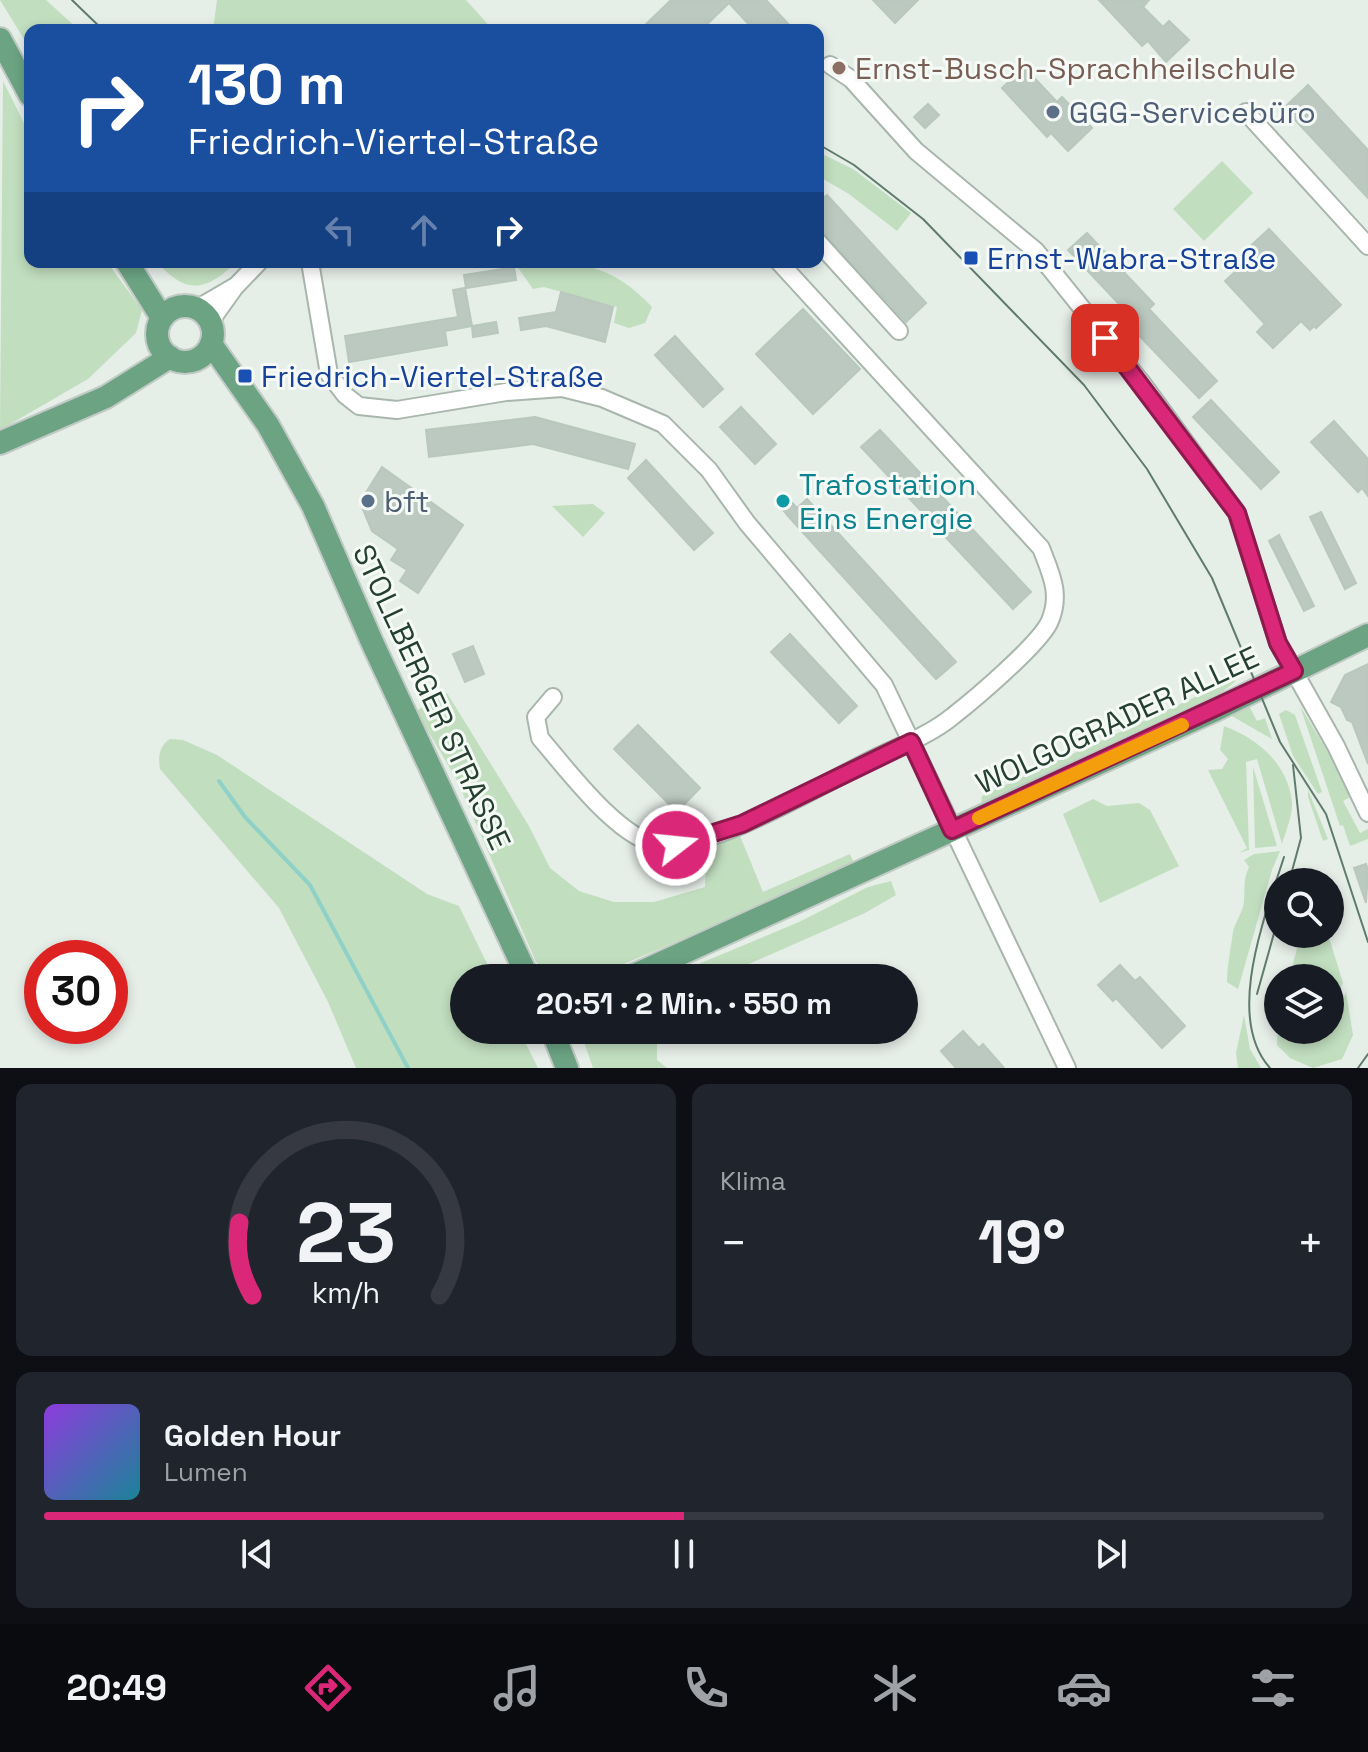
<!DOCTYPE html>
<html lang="de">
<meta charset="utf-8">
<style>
body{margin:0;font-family:"Space Grotesk",sans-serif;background:#20242c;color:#f1f3f6;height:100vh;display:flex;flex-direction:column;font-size:30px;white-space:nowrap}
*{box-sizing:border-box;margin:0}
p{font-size:26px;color:#9ea1a6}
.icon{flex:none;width:44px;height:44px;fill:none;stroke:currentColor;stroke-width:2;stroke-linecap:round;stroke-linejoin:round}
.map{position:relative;height:1068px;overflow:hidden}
.drawer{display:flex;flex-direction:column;gap:16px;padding:16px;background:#0d0f14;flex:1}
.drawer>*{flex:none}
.banner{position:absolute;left:24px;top:24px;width:800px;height:244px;border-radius:16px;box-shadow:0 4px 12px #0003;background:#1a4fa0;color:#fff;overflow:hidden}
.controls{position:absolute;left:1264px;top:868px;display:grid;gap:16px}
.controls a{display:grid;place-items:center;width:80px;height:80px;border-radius:50%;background:#171b24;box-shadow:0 4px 12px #0003;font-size:40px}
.speed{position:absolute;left:24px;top:940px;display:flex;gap:16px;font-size:40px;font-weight:700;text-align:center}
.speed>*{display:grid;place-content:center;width:104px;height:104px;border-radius:50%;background:#171b24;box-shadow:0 4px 12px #0003;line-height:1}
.speed .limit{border:12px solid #d22;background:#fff;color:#111}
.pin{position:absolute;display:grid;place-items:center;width:68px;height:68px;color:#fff;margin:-34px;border-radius:16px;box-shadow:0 4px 12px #0006}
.me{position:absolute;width:88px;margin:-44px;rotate:74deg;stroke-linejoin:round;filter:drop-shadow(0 0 6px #0008)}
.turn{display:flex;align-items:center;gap:28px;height:168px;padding:0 32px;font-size:36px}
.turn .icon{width:104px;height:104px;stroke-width:2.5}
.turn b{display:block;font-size:56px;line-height:68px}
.lanes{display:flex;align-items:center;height:76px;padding:0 32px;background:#0003;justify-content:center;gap:40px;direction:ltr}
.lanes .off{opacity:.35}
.big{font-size:60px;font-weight:700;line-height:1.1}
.drawer .card{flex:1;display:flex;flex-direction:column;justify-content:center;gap:12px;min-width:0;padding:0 28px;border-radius:16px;background:#20242c}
.drawer .dial{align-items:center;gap:0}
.dial svg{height:208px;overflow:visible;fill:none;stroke:#363941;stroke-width:7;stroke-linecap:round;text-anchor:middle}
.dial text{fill:#f1f3f6;stroke:none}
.song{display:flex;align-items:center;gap:24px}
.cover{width:96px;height:96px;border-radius:12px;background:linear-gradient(135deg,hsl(270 70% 55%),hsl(190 70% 35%))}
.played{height:8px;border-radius:4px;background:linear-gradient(90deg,#db2777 50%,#363941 50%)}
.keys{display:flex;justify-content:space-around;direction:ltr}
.heat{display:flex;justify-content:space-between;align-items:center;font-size:44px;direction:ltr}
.drawer .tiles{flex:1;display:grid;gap:16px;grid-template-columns:1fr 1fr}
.card:last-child{grid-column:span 2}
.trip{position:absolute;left:450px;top:964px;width:468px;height:80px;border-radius:40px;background:#171b24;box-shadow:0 4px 12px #0003;font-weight:700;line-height:80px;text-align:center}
.tab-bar{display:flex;height:128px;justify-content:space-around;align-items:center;background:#090b0e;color:#9ea1a6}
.tab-bar .icon{width:56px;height:56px}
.tab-bar .on{color:#db2777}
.tab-bar b{font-size:36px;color:#f1f3f6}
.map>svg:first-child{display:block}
.green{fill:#c1debf}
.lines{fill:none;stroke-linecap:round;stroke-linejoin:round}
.stream{stroke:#8fd1c7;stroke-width:4}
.building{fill:#bbc9c0;stroke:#b8c8bc;stroke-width:2}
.minor-casing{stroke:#a8b6ad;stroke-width:20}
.major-casing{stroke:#c2cac5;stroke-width:26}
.minor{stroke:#fff;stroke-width:16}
.major{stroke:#6ba383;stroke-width:22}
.tram{stroke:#5f7b6b;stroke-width:2}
.route-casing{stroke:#8e194d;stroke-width:20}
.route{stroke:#db2777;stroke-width:14}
.slow{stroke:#f59e0b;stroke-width:14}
.education-dot{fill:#8d6e63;stroke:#f6faf7;stroke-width:3}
.service-dot{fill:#5c6f8a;stroke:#f6faf7;stroke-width:3}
.transit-dot{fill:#1a4fb4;stroke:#f6faf7;stroke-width:3}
.culture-dot{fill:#0f9aa8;stroke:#f6faf7;stroke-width:3}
.labels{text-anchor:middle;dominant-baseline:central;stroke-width:6;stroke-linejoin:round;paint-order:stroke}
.education-label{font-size:30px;fill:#785e54;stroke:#f6faf7;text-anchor:start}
.service-label{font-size:30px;fill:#4e5e75;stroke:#f6faf7;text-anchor:start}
.transit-label{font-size:30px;fill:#164399;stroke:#f6faf7;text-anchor:start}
.culture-label{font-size:30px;fill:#0d838f;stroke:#f6faf7;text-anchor:start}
.street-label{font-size:30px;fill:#254030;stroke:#f6faf7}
</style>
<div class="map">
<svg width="1368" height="1068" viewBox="0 0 1368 1068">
<rect width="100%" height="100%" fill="#e6eee8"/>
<g class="green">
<path d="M0 0H46L79 30H30V49Z"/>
<path d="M217 0H466L493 30H213Z"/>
<path d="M3 81 30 135V262H107L142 310 136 333 88 379 0 430Z"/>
<path d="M818 152 853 169 911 213 897 231 849 194 818 176Z"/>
<path d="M1222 161 1253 193 1204 241 1173 209Z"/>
<path d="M157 262H236C206 292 186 295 157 262Z"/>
<path d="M514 262C575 262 608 260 652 307L645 323 629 328 614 323 617 307 544 287 533 289Z"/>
<path d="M593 504 605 513 583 537 552 506Z"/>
<path d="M1232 680 1236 681 1212 700 981 807 982 796Z"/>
<path d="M447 693 529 826 550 868 579 891 614 902H654L705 887 706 866 698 853 740 836 763 892 850 854 855 866 591 978 549 976 536 962 457 780 416 711Z"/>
<path d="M1249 706 1257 721 1265 718 1272 739 1230 715Z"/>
<path d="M1300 706 1354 795 1343 801 1360 833 1368 829V839L1350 846 1343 825 1340 826Z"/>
<path d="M1286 710 1295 715 1322 792 1318 794 1293 756 1279 714Z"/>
<path d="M1224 726C1258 739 1287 763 1292 801 1293 815 1286 831 1282 844L1257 759 1246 762 1249 850 1239 853 1247 848 1208 770 1222 769 1228 759 1220 750Z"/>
<path d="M170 739 183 740 217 755 427 894 459 906 494 978H464V1030H519L538 1068H356L328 1002 279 908 160 769C158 757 159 746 170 739Z"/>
<path d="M1253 767 1277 846 1255 848Z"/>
<path d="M1308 790 1328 839 1323 841 1308 797Z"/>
<path d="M1093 799 1107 806 1139 803 1150 810 1179 866 1100 903 1063 814Z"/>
<path d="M1280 851 1272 870 1238 989 1227 982C1227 966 1231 948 1233 932 1235 922 1243 912 1244 902 1245 888 1243 879 1249 867L1244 860 1254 854Z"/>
<path d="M891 881 896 895 865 913 717 978H665L799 922 868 887Z"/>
<path d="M1301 934H1328L1343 983 1330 1015V978H1289Z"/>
<path d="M1346 992 1353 1035 1342 1059 1313 1068 1290 1058 1277 1045 1278 1016V1030H1330Z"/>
<path d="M1244 1015 1250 1049 1261 1068H1238L1236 1053Z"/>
<path d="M590 1030H657V1060L667 1068H593L585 1045Z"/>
</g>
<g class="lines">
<path class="stream" d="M219 781 245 817 310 885 408 1068"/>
</g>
<g class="building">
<path d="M671 0H766L794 30H754L729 3 701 30H651L646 24Z"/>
<path d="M873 0H918L895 23Z"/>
<path d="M1099 0H1149L1143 7 1163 27 1169 21 1189 40 1166 62 1148 41 1142 46Z"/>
<path d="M1024 67 1057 102 1062 97 1092 128 1068 151 1051 133 1047 137 1002 88Z"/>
<path d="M1308 85 1368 150V198L1284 108Z"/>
<path d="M928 104 939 115 925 128 914 117Z"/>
<path d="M827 195 926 303 906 322 818 227V203Z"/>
<path d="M1269 229 1341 305 1316 328 1314 326 1310 330 1301 321 1273 348 1257 332 1265 324 1225 281 1250 258 1244 252Z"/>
<path d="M1087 233 1154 304 1149 309 1217 381 1199 398 1131 327 1136 322 1068 250Z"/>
<path d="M514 267 516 280 466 288 464 275Z"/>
<path d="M465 288 472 326 445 331 447 345 349 362 345 336 458 317 453 290Z"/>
<path d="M561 292 613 307 605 342 546 326 521 330 519 318 556 312Z"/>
<path d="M803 309 860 369 813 414 756 354Z"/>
<path d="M496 322 498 333 473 337 472 326Z"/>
<path d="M675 336 723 389 703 407 655 355Z"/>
<path d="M1211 400 1279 472 1261 489 1193 417Z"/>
<path d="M741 407 776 444 755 464 720 427Z"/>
<path d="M535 417 635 444 628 469 533 444 429 457 426 430Z"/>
<path d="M1334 421 1368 459V496L1362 488 1358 492 1311 442Z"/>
<path d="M880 430 1031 592 1013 609 861 447Z"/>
<path d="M646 460 713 533 694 550 628 478Z"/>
<path d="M382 467 463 525 418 593 400 581 407 570 391 560 398 549 372 531 360 502Z"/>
<path d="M783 493 797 508 807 499 956 662 936 679 788 516 775 500Z"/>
<path d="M1321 512 1356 583 1345 589 1310 517Z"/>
<path d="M1279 535 1314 606 1304 611 1269 541Z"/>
<path d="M790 634 857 706 839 723 771 652Z"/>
<path d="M473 646 484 674 465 682 453 654Z"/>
<path d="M1368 664V764L1352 722 1347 720 1341 707 1331 702 1345 675Z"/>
<path d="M638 725 700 788 677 812 614 749Z"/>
<path d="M1366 864 1368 870 1366 903 1354 868Z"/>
<path d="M1120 965 1135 981 1140 977 1185 1026 1162 1048 1116 998 1113 1001 1098 985Z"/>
<path d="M963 1031 979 1048 983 1044 1004 1068H956L941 1051Z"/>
</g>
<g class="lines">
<g class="minor-casing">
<g id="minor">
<path d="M830 65 851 79 916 151 1036 251 1142 383 1237 513 1278 643 1336 746 1368 813"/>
<path d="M1246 112 1368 246"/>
<path d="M818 242 899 331"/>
<path d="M310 262 329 374 345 395 359 406 397 410 506 392 562 388 602 398 663 424 709 470 747 523 884 685 1067 1068"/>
<path d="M198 308 234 287"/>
<path d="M210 322 235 287 259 262"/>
<path d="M553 697 536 717 540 738C566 768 619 840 660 845 712 851 824 783 873 759 900 746 930 735 953 716 976 698 1037 646 1049 623 1062 595 1051 574 1041 548L779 262"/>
</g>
</g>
<g class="major-casing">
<g id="major">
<path d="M0 39 30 95"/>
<path d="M127 262 162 318"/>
<circle cx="185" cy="334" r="28"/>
<path d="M211 344 268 425 313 506 372 642 528 978"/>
<path d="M0 443 106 397 170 357"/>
<path d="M628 978 1213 711 1368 635"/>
<path d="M552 1030 567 1068"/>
</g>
</g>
<use href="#minor" class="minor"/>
<use href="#major" class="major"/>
<g class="tram">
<path d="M72 0 103 30"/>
<path d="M818 144 854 165 923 219 1084 385 1147 469 1212 578 1280 742 1326 814 1368 942"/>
<path d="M1289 882 1301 838 1293 765"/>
<path d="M1257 994 1278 919"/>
<path d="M1270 1068C1224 1017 1266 914 1284 857"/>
<path d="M1358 1068 1368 1054"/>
</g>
</g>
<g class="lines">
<g class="route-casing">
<path id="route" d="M676 845 742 824 911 742 952 830 1294 671 1278 643 1237 513 1105 338"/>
</g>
<use href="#route" class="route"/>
<path class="slow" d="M979 818 1182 725"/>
</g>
<circle class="education-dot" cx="839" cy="68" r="8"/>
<g class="service-dot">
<circle cx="1053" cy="112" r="8"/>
<circle cx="368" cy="501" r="8"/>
</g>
<g class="transit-dot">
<rect x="963" y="250" width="16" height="16" rx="4"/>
<rect x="237" y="368" width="16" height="16" rx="4"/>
</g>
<circle class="culture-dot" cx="783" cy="501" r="8"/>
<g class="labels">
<g class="education-label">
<text x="855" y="68">Ernst-Busch-Sprachheilschule</text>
</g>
<g class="service-label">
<text x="1069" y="112">GGG-Servicebüro</text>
<text x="384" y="501">bft</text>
</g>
<g class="transit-label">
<text x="987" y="258">Ernst-Wabra-Straße</text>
<text x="261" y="376">Friedrich-Viertel-Straße</text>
</g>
<g class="culture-label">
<text x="799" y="484">Trafostation<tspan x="799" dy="34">Eins Energie</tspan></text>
</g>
<g class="street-label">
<text transform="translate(432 697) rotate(65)">STOLLBERGER STRASSE</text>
<text transform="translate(1117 720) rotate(-25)">WOLGOGRADER ALLEE</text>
</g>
</g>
</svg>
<div class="controls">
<a><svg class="icon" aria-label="search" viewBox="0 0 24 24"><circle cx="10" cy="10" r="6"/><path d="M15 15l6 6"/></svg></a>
<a><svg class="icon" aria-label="layers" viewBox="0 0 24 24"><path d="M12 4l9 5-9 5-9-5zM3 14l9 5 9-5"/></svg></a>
</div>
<div class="speed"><div class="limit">30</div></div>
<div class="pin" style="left:1105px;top:338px;background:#d93025"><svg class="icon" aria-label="arrive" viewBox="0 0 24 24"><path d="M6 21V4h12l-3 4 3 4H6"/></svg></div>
<svg class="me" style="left:676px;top:845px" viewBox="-20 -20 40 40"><circle r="17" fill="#db2777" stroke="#fff" stroke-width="3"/><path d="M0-11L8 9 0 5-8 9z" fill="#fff"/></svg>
<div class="trip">20:51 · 2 Min. · 550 m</div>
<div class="banner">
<div class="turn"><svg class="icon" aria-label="right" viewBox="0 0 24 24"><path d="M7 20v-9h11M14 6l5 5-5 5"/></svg><div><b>130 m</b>Friedrich-Viertel-Straße</div></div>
<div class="lanes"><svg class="icon off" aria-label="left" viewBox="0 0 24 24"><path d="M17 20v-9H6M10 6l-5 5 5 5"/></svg><svg class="icon off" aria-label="ahead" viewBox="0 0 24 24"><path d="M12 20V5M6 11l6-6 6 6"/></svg><svg class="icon" aria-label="right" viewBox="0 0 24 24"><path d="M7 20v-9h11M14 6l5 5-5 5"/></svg></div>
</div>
</div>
<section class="drawer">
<div class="tiles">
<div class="card dial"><svg viewBox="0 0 100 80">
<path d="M14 69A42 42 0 1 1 86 69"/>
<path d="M14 69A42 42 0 0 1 9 41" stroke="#db2777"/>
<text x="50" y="56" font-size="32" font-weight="700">23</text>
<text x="50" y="72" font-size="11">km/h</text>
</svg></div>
<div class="card"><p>Klima</p>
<div class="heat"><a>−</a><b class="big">19°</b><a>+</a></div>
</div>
<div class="card">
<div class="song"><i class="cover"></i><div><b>Golden Hour</b><p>Lumen</p></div></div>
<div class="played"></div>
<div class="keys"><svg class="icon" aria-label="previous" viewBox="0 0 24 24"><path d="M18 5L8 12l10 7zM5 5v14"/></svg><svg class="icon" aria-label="pause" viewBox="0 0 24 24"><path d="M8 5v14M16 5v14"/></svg><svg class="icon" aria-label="next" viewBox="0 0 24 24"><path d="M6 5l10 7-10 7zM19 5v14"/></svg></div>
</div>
</div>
</section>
<nav class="tab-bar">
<b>20:49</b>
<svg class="icon on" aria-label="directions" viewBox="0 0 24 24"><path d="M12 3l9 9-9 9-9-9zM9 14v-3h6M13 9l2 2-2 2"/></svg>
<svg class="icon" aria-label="music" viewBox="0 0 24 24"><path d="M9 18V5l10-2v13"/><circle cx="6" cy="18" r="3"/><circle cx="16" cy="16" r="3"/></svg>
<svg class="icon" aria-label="phone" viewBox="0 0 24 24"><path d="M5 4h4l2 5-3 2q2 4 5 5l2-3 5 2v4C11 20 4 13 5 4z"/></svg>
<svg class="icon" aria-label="climate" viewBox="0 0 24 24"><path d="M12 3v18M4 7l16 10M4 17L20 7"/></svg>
<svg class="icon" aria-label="car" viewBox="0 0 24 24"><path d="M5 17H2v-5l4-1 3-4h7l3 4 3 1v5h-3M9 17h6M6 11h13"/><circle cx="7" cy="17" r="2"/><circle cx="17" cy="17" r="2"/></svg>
<svg class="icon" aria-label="filters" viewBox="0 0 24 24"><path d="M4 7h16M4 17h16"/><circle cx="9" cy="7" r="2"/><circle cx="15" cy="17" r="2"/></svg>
</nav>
